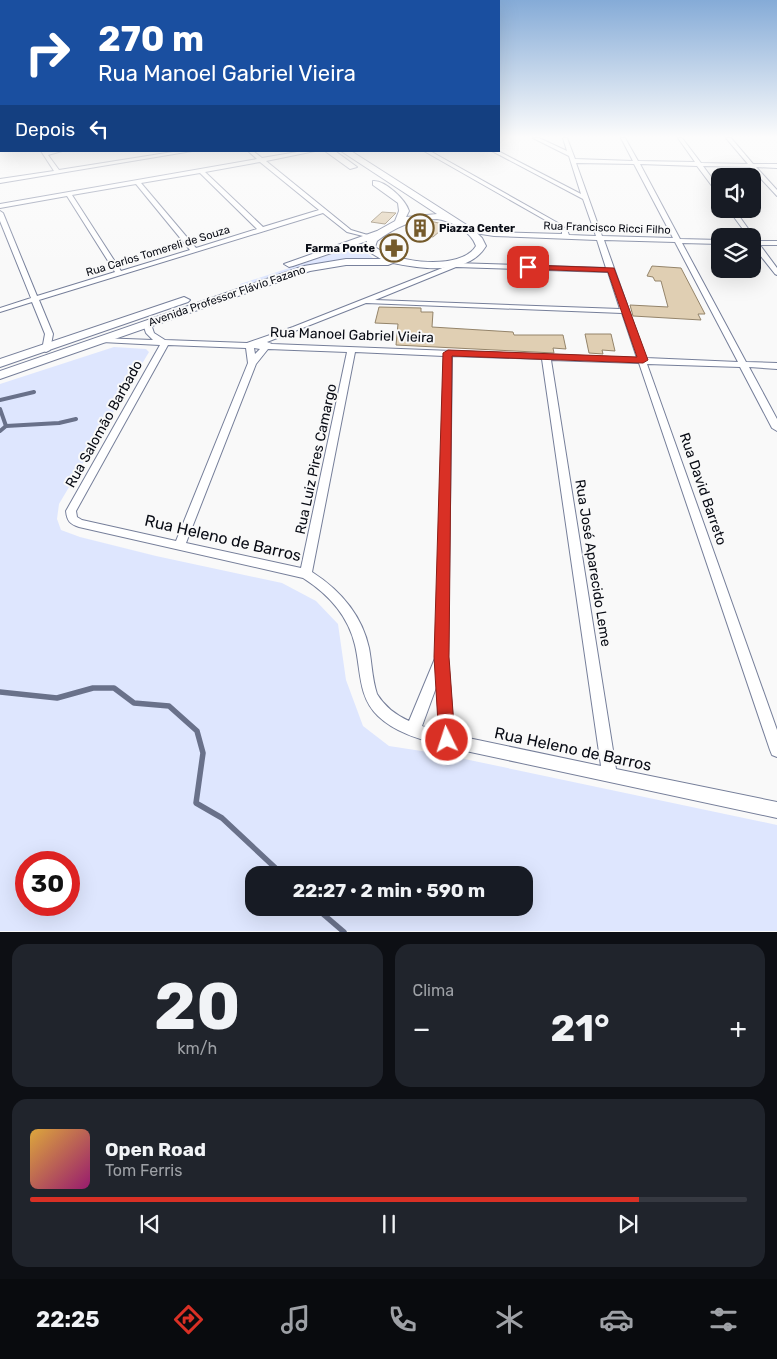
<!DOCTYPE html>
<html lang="pt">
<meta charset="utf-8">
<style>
body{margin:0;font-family:Rubik,sans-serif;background:#20242c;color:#f1f3f6;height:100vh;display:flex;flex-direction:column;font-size:19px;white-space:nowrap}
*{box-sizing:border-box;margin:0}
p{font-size:16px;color:#9ea1a6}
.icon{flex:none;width:28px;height:28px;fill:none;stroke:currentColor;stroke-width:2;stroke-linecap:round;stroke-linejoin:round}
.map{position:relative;height:932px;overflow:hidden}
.sheet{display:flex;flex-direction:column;gap:12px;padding:12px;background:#0d0f14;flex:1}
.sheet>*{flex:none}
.top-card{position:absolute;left:0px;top:0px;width:500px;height:152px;box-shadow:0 5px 20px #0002;background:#1a4fa0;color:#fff;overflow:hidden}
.controls{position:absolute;left:711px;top:168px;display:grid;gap:10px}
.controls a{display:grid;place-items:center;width:50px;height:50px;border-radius:10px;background:#171b24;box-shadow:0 5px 20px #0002;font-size:25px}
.speed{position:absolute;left:15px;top:851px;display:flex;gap:10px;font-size:25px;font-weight:700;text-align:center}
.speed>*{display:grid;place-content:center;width:65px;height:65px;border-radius:50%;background:#171b24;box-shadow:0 5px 20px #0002;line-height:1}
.speed .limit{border:8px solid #d22;background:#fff;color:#111}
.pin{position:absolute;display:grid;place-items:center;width:42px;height:42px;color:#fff;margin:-21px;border-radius:10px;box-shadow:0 2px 8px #0006}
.me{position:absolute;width:55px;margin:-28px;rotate:356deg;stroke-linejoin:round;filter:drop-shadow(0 0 4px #0008)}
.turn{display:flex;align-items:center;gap:18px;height:105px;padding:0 15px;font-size:22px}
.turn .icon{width:65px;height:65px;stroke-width:2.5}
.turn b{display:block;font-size:35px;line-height:42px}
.then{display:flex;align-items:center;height:48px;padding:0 15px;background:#0003;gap:10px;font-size:19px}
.big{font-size:38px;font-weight:700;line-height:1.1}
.sheet .widget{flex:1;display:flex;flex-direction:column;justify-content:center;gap:8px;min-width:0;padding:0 18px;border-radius:15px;background:#20242c}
.sheet .dial{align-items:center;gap:0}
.dial b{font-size:65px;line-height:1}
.song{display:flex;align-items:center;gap:15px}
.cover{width:60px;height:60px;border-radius:8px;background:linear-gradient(135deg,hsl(40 70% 55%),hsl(320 70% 35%))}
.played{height:5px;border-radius:2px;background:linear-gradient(90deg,#d93025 85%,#363941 85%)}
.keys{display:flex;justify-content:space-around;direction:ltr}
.heat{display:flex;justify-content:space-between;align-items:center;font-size:28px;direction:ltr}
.sheet .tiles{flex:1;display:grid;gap:12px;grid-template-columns:1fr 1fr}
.widget:last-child{grid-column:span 2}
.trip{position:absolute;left:245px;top:866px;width:288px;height:50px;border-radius:15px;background:#171b24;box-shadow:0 5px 20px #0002;font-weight:700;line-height:50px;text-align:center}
.tab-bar{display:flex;height:80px;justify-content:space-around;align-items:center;background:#090b0e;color:#9ea1a6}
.tab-bar .icon{width:35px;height:35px}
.tab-bar .on{color:#d93025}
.tab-bar b{font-size:22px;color:#f1f3f6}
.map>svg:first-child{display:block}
.green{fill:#dee6fe;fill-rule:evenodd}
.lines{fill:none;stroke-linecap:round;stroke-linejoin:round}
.stream-far1{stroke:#69718a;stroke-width:4}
.stream{stroke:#69718a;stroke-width:5.5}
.building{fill:#e0cfb3;stroke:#94846a}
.street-casing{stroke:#767f9a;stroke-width:2}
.secondary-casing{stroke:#767f9a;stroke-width:2}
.street{fill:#fff;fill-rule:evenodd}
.secondary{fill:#fff;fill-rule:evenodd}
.route{fill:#d93025;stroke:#8d1f18}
.labels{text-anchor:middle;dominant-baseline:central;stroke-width:4;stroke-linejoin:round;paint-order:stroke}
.far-poi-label{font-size:11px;font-weight:bold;fill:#080b14;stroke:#f9f9f9;text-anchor:start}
.far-street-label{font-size:11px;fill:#080b14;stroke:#f9f9f9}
.street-label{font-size:14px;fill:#080b14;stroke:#f9f9f9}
.near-street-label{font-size:16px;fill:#080b14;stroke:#f9f9f9}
</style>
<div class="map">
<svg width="777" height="932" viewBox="0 0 777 932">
<rect width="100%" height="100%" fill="#f9f9f9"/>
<g class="green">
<path d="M363 244 364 250 373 258 371 259H355L240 289V284Z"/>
<path d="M114 347 146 349 149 352 59 504 57 519 61 530 80 537 156 556 282 583 316 601 338 624 346 680 363 726 389 746 441 754 777 825V931H0V384ZM26 862H69V905H26ZM254 875H524V908H254Z"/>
</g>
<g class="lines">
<g class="stream-far1">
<path d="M0 400 34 392"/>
<path d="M0 409 6 426"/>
<path d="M0 431 6 426 59 423 76 419"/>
</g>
<g class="stream">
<path d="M0 692 57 698 93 688H114L134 703 169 706 197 731 203 753 196 803 222 818 283 875"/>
<path d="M316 908 344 932"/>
</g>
</g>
<g class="building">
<path d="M382 212 396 213 385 224 371 222Z"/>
<path d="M430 221 447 225 433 237 408 233 421 222Z"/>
<path d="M652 266 681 268 705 314H698L701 320 633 316 630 305 668 307 661 281H655L653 277 647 276Z"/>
<path d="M379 307 421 308V312H433L432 327 513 332 514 335H563L566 349 553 348 554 353 396 345 398 324 375 323Z"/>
<path d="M585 334H611L615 351 602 350 603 354 589 353Z"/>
</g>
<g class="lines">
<g class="street-casing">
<g id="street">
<path d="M533 138H539L567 151 563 138H567L575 159 633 161 621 138H625L638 161 695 162 678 138H682L701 163 748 164 726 138H731L753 164H777V168L756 167 777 190V196L750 167 703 166 720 189V195L718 194 697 166 640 164 680 239 720 240V244L682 243 746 362 777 363V369L749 367 777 419V431L772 428 740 367 647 364 777 730V757L772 755 770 750 639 363 551 360 616 769 777 802V818L447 747C423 740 397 734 378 716 358 697 361 670 355 645 348 615 328 594 303 578L79 527C70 524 67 521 66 511L160 345 102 342H99V338L153 340 146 333 143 324 147 322 151 324 154 333 165 340 247 343 293 327 455 263 606 268 597 240 494 236 468 232V230L470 229 494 232 562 234V232L554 225 424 151H430L558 223 567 230 569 235 596 236 583 199 492 151H498L581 194 569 156ZM576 163 634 164 673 238 602 236ZM604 240 675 242 738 362 646 358ZM456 267 608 272 620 309 375 300ZM366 303 622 313 637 358 272 344 267 342ZM168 345 246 348 248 363 176 541 82 520 77 517 76 511ZM254 348 260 349 255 354ZM268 349 347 352 301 568 186 543 256 364ZM355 352 444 356 436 656 409 721C396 715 385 707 377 694 372 679 372 664 369 648 362 615 340 590 312 572ZM452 356 542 359 601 766 454 735 448 657ZM437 685 439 731 422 726Z"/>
<path d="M41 151H62L48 155 59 170 179 151H192L0 183V179L54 171Z"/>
<path d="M248 151H253L262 158 303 151H315L266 161 351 230 371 236V238L347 232 323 213 39 300 53 334 50 350 46 352 42 350 45 334 32 302 0 312V308L31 298 0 221V211L3 213 37 296 115 272 67 196 0 208V204L257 159ZM260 162 319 210 263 227 205 172ZM200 173 257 229 196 248 141 183ZM136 184 190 250 121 271 72 195Z"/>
<path d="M728 209H734L757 241H777V245H760L777 268V275L775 274 752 245V236H748Z"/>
</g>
</g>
<g class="secondary-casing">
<g id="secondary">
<path d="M325 151H335L357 167 350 169Z"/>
<path d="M341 151H351L473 229 482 238 486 246C468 276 422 269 393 263L388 265H346L310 271 0 379V371L304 266 346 259H381L366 250 367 241 293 266 289 267 284 264 377 231 395 221 399 211 398 203 373 185V181C385 180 406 200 409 211L406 217 437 214ZM437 219C451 221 471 231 476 246 461 271 396 263 375 247L377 241C395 227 413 219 437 219Z"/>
<path d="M184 297 190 300 188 302 0 367V359Z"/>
</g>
</g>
<use href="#street" class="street"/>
<use href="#secondary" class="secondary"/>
</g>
<linearGradient id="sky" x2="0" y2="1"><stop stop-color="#85abd7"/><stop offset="0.51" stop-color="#fcfcfc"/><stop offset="1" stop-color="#fcfcfc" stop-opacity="0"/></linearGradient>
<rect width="777" height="268" fill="url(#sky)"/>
<path class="route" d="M528 265 614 268 648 360 643 363 452 356 449 657 455 740 453 746 447 748 442 746 439 740 434 657 443 353 448 350 637 357 608 272 525 269V265Z"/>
<defs>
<g id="building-ring" transform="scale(1.4375)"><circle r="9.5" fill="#f9f9f9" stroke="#745a2b" stroke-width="1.5"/><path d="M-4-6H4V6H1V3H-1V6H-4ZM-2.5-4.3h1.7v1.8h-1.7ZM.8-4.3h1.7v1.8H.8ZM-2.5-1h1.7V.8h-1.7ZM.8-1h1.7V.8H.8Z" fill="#745a2b"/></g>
<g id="pharmacy-ring" transform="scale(1.4375)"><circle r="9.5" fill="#f9f9f9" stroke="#745a2b" stroke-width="1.5"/><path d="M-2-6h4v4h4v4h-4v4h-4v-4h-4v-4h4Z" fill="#745a2b"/></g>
</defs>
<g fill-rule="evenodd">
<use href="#building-ring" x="420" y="228"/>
<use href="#pharmacy-ring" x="394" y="248"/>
</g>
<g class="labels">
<g class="far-poi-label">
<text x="439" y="228">Piazza Center</text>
<text x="375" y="248" text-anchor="end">Farma Ponte</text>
</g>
<g class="far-street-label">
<text transform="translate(607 228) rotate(2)">Rua Francisco Ricci Filho</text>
<text transform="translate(158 251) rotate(-17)">Rua Carlos Tomereli de Souza</text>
<text transform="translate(227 296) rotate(-19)">Avenida Professor Flávio Fazano</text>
</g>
<g class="street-label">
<text transform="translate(352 335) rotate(2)">Rua Manoel Gabriel Vieira</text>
<text transform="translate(104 424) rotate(-61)">Rua Salomão Barbado</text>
<text transform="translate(316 459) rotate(-78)">Rua Luiz Pires Camargo</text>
<text transform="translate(703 489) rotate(71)">Rua David Barreto</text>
<text transform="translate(593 563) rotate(81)">Rua José Aparecido Leme</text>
</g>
<g class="near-street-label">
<text transform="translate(223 538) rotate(13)">Rua Heleno de Barros</text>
<text transform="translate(573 749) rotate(12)">Rua Heleno de Barros</text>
</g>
</g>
</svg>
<div class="controls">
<a><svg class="icon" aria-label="sound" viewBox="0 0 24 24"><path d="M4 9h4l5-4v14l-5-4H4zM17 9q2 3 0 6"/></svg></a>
<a><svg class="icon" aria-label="layers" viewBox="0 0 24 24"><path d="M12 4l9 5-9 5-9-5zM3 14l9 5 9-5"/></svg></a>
</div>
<div class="speed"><div class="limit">30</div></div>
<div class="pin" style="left:528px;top:267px;background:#d93025"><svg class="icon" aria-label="arrive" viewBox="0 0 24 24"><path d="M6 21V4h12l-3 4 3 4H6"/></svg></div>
<svg class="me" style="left:447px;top:740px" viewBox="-20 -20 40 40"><circle r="17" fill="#d93025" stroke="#fff" stroke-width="3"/><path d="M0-11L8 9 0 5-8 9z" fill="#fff"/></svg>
<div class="trip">22:27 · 2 min · 590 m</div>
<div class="top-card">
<div class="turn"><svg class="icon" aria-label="right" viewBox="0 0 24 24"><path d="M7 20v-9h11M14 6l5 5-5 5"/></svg><div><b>270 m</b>Rua Manoel Gabriel Vieira</div></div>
<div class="then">Depois<svg class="icon" aria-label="left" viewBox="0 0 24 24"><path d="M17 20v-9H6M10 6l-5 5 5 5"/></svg></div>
</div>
</div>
<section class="sheet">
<div class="tiles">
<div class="widget dial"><b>20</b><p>km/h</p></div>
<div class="widget"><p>Clima</p>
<div class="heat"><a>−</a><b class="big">21°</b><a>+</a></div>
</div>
<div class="widget">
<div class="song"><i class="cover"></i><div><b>Open Road</b><p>Tom Ferris</p></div></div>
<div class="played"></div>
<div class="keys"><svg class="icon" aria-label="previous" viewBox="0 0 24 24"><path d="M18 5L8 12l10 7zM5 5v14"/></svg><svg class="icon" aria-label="pause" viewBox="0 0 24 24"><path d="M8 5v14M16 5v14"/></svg><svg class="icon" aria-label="next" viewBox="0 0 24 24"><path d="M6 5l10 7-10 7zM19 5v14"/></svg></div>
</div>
</div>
</section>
<nav class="tab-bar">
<b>22:25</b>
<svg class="icon on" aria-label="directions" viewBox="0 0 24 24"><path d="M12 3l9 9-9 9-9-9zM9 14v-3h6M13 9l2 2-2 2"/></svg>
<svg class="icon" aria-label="music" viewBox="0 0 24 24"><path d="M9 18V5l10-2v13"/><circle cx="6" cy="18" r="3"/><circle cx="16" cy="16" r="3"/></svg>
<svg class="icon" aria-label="phone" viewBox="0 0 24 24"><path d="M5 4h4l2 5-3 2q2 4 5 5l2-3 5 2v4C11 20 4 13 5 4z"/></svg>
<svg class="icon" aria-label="climate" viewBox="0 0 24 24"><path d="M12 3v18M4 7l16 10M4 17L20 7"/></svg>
<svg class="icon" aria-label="car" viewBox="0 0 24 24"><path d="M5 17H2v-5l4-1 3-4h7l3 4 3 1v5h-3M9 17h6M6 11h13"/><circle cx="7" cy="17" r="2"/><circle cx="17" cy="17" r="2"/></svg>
<svg class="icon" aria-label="filters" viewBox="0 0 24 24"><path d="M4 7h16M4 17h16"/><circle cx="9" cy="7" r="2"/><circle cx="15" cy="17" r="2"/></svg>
</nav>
